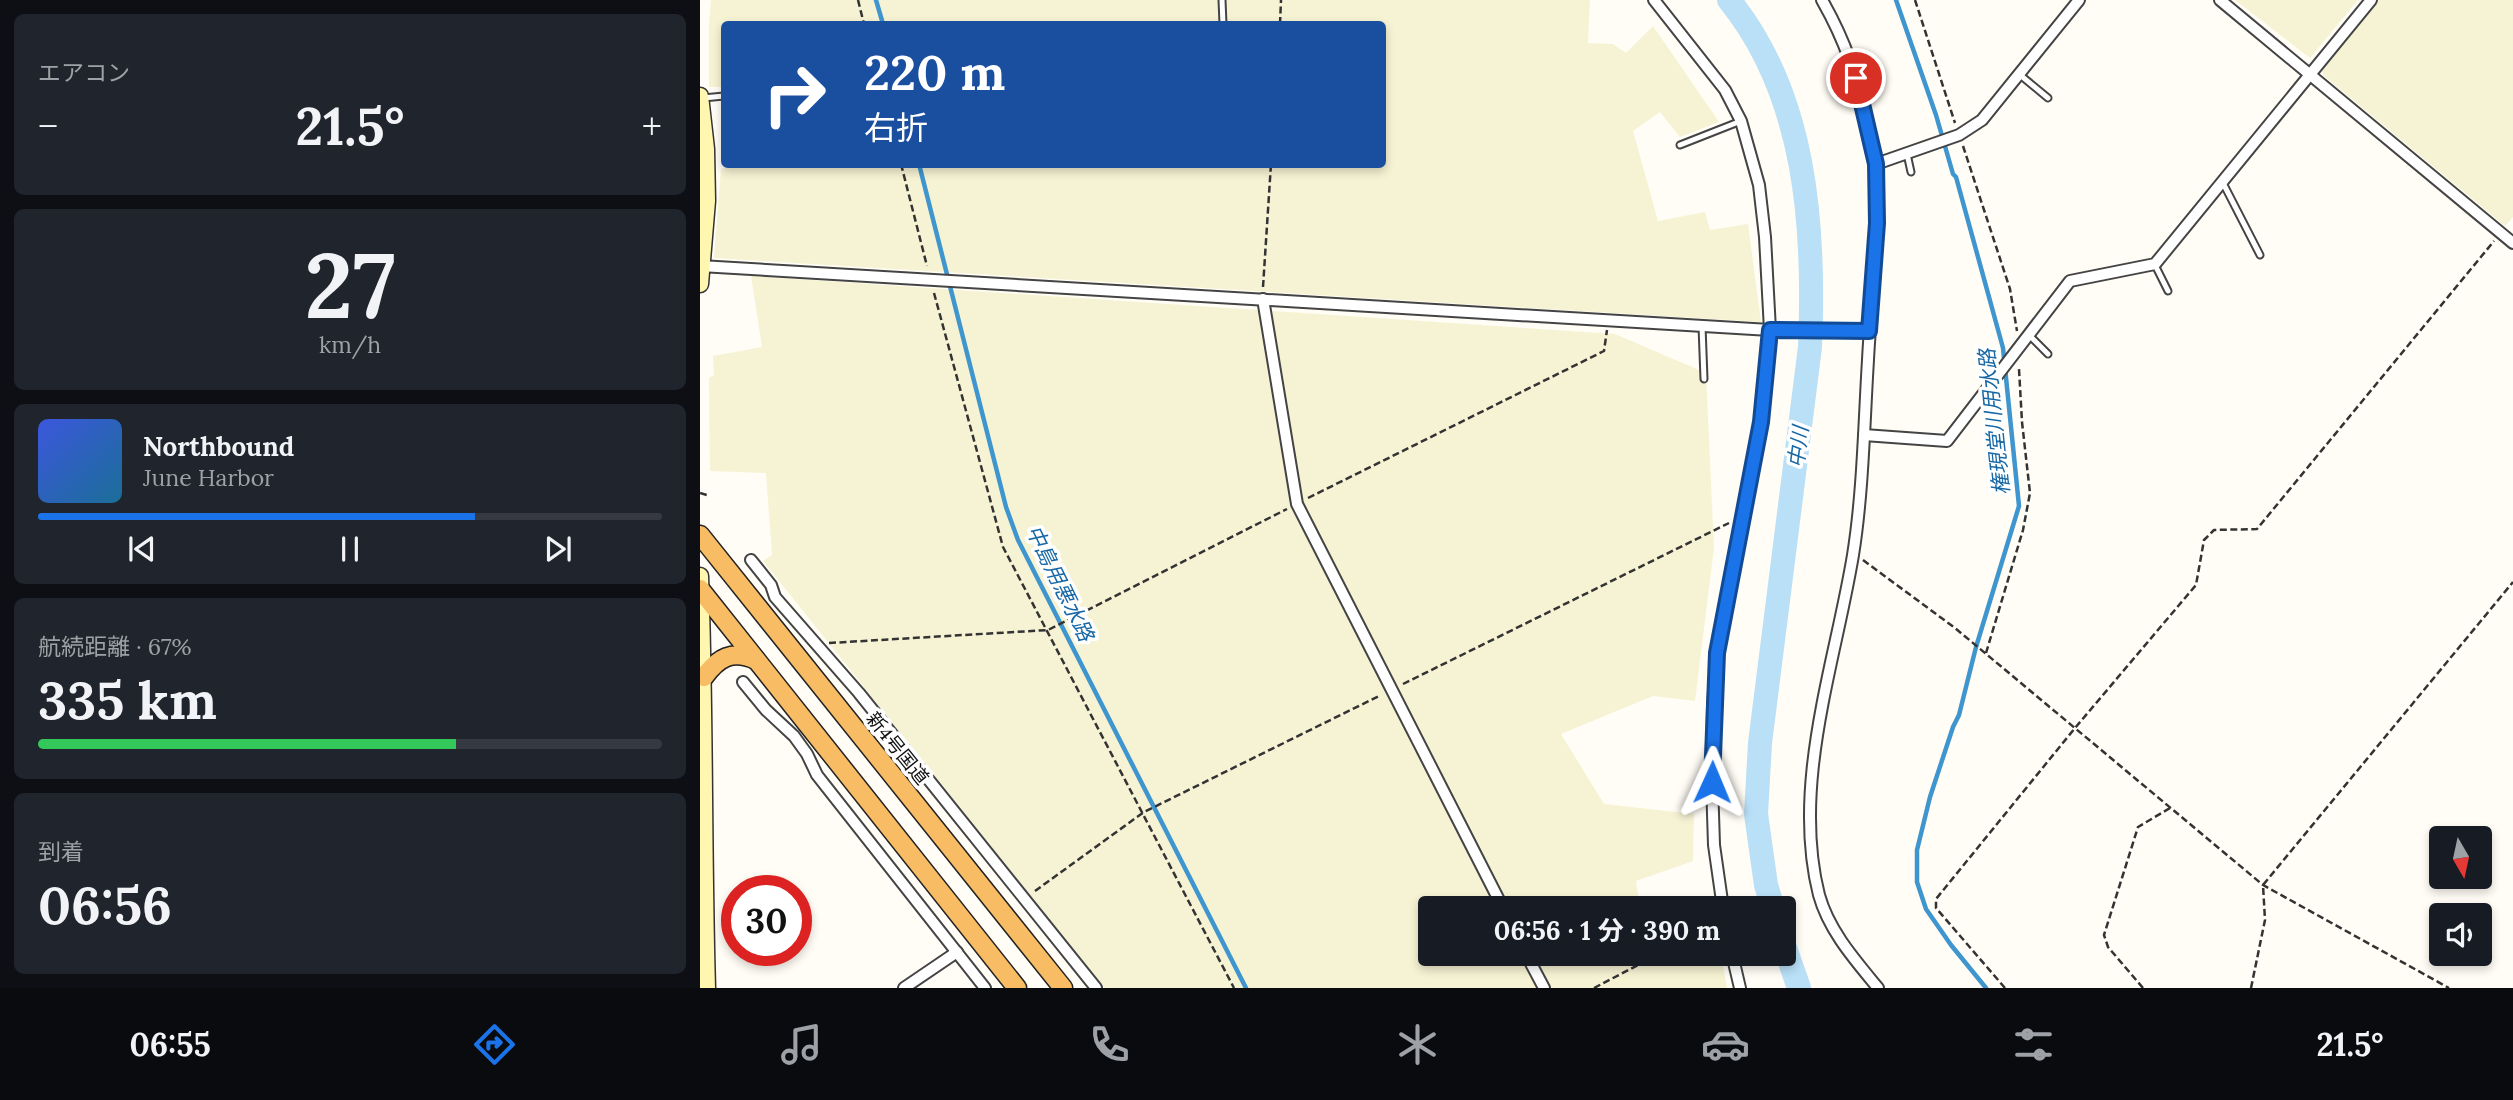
<!DOCTYPE html>
<html lang="ja">
<meta charset="utf-8">
<style>
body{margin:0;font-family:Lora,"Noto Sans JP",serif;background:#20242c;color:#f1f3f6;height:100vh;display:flex;flex-direction:column;font-size:26px;white-space:nowrap}
*{box-sizing:border-box;margin:0}
p{font-size:23px;color:#9ea1a6}
.icon{flex:none;width:38px;height:38px;fill:none;stroke:currentColor;stroke-width:2;stroke-linecap:round;stroke-linejoin:round}
.map{position:relative;flex:1;overflow:hidden}
.side{display:flex;flex-direction:column;gap:14px;padding:14px;background:#0d0f14;width:700px}
.side>*{flex:none}
.banner{position:absolute;left:21px;top:21px;width:665px;height:147px;border-radius:7px;box-shadow:0 4px 10px #0003;background:#1a4fa0;color:#fff;overflow:hidden}
.needle{width:46px;rotate:171deg}
.fabs{position:absolute;left:1729px;top:826px;display:grid;gap:14px}
.fabs a{display:grid;place-items:center;width:63px;height:63px;border-radius:7px;background:#171b24;box-shadow:0 4px 10px #0003;font-size:35px}
.speed{position:absolute;left:21px;top:875px;display:flex;gap:14px;font-size:35px;font-weight:700;text-align:center}
.speed>*{display:grid;place-content:center;width:91px;height:91px;border-radius:50%;background:#171b24;box-shadow:0 4px 10px #0003;line-height:1}
.speed .limit{border:10px solid #d22;background:#fff;color:#111}
.pin{position:absolute;display:grid;place-items:center;width:60px;height:60px;color:#fff;margin:-30px;border:4px solid #fff;border-radius:50%;box-shadow:0 2px 7px #0007}
.me{position:absolute;width:77px;margin:-38px;rotate:1deg;stroke-linejoin:round;filter:drop-shadow(0 0 5px #0008)}
.turn{display:flex;align-items:center;gap:24px;height:147px;padding:0 28px;font-size:32px}
.turn .icon{width:91px;height:91px;stroke-width:2.5}
.turn b{display:block;font-size:49px;line-height:60px}
.big{font-size:52px;font-weight:700;line-height:1.1}
.side .card{flex:1;display:flex;flex-direction:column;justify-content:center;gap:10px;min-width:0;padding:0 24px;border-radius:10px;background:#20242c}
.side .dial{align-items:center;gap:0}
.dial b{font-size:91px;line-height:1}
.song{display:flex;align-items:center;gap:21px}
.cover{width:84px;height:84px;border-radius:10px;background:linear-gradient(135deg,hsl(230 70% 55%),hsl(200 70% 35%))}
.played{height:7px;border-radius:4px;background:linear-gradient(90deg,#1a73e8 70%,#363941 70%)}
.keys{display:flex;justify-content:space-around;direction:ltr}
.heat{display:flex;justify-content:space-between;align-items:center;font-size:38px;direction:ltr}
.charge{height:10px;border-radius:5px;background:linear-gradient(90deg,#34c759 67%,#363941 0)}
.trip{position:absolute;left:718px;top:896px;width:378px;height:70px;border-radius:7px;background:#171b24;box-shadow:0 4px 10px #0003;font-weight:700;line-height:70px;text-align:center}
.tab-bar{display:flex;height:112px;justify-content:space-around;align-items:center;background:#090b0e;color:#9ea1a6}
.tab-bar .icon{width:49px;height:49px}
.tab-bar .selected{color:#1a73e8}
.tab-bar b{font-size:32px;color:#f1f3f6}
main{display:flex;flex:1;min-height:0}
.map>svg:first-child{display:block}
.farmland{fill:#f6f3d4}
.lines{fill:none;stroke-linecap:round;stroke-linejoin:round}
.stream{stroke:#3f96cf;stroke-width:4.5}
.river{stroke:#b9e0f7;stroke-width:24}
.service-casing{stroke:#444;stroke-width:9}
.minor-casing{stroke:#444;stroke-width:14}
.secondary-casing{stroke:#333;stroke-width:19}
.trunk-casing{stroke:#222;stroke-width:21}
.path{stroke:#333;stroke-width:2.5;stroke-dasharray:7 3.5;stroke-linecap:butt}
.service{stroke:#fff;stroke-width:5}
.minor{stroke:#fff;stroke-width:10}
.secondary{stroke:#fff6b0;stroke-width:16}
.trunk{stroke:#f7bc64;stroke-width:18}
.route-casing{stroke:#114b97;stroke-width:18}
.route{stroke:#1a73e8;stroke-width:12}
.labels{text-anchor:middle;dominant-baseline:central;stroke-width:7;stroke-linejoin:round;paint-order:stroke}
.street-label{font-size:19px;fill:#111;stroke:#fff}
.water-label{font-size:21px;font-style:italic;fill:#1768a6;stroke:#fff}
</style>
<main>
<section class="side">
<div class="card"><p>エアコン</p>
<div class="heat"><a>−</a><b class="big">21.5°</b><a>+</a></div>
</div>
<div class="card dial"><b>27</b><p>km/h</p></div>
<div class="card">
<div class="song"><i class="cover"></i><div><b>Northbound</b><p>June Harbor</p></div></div>
<div class="played"></div>
<div class="keys"><svg class="icon" aria-label="previous" viewBox="0 0 24 24"><path d="M18 5L8 12l10 7zM5 5v14"/></svg><svg class="icon" aria-label="pause" viewBox="0 0 24 24"><path d="M8 5v14M16 5v14"/></svg><svg class="icon" aria-label="next" viewBox="0 0 24 24"><path d="M6 5l10 7-10 7zM19 5v14"/></svg></div>
</div>
<div class="card"><p>航続距離 · 67%</p><b class="big">335 km</b><div class="charge"></div></div>
<div class="card"><p>到着</p><b class="big">06:56</b></div>
</section>
<div class="map">
<svg width="1813" height="988" viewBox="0 0 1813 988">
<rect width="100%" height="100%" fill="#fffdf5"/>
<g class="farmland">
<path d="M11 0H890L888 43 913 44 926 53 953 26 1019 122 980 137 960 112 933 131 958 221 1005 212 1010 230 1048 224 1061 322 14 258 21 169 40 165 682 164V24H24V87H9V27Z"/>
<path d="M1535 0H1658L1610 58Z"/>
<path d="M1679 0H1813V217L1805 226 1623 75 1622 68Z"/>
<path d="M51 276 915 334 1006 373 1014 548 995 701 953 696 861 734 904 804 994 814 993 861 936 881 940 908H730V954H1021L1027 988H405L63 561 72 555 66 473 10 471 9 378 14 375 13 356 62 347Z"/>
</g>
<g class="lines">
<g class="stream">
<path d="M176 0 183 24"/>
<path d="M1196 0 1236 115 1253 174 1256 177 1303 348 1319 506 1276 647 1259 715 1253 727 1230 797 1217 850V882L1226 909 1251 945 1286 988"/>
<path d="M219 164 306 507 318 540 546 988"/>
</g>
<g class="river">
<path d="M1029 0C1107 96 1115 228 1110 347L1060 743 1056 814 1066 885 1073 908"/>
<path d="M1083 942 1099 988"/>
</g>
<g class="service-casing">
<g id="service">
<path d="M522 0 523 24"/>
<path d="M1319 74 1348 98"/>
<path d="M3 98 24 96"/>
<path d="M980 145 1041 121"/>
<path d="M1207 154 1211 172"/>
<path d="M1523 183 1560 255"/>
<path d="M1455 265 1468 291"/>
<path d="M1002 326 1004 379"/>
<path d="M1329 335 1348 354"/>
</g>
</g>
<g class="minor-casing">
<g id="minor">
<path d="M954 0 1025 90 1041 121 1059 185 1065 237 1070 330 1061 422 1017 653 1013 706 1012 782 1014 845 1023 908"/>
<path d="M1122 0C1147 44 1156 75 1167 124 1170 137 1174 151 1176 165 1182 229 1171 296 1168 360 1164 424 1163 493 1153 555 1135 664 1091 785 1119 895 1129 931 1155 960 1178 988"/>
<path d="M1520 0 1813 243"/>
<path d="M1176 164 1259 135 1282 120 1379 0"/>
<path d="M0 266 1070 330 1169 331"/>
<path d="M563 299 597 504 803 908"/>
<path d="M1164 435 1247 441 1370 281 1455 264 1671 0"/>
<path d="M51 560 71 585 75 597 159 693 396 988"/>
<path d="M43 682 66 710 94 736 107 754 117 775 285 988"/>
<path d="M826 954 844 988"/>
<path d="M1032 954 1040 988"/>
<path d="M204 988 257 952"/>
</g>
</g>
<g class="secondary-casing">
<g id="secondary">
<path d="M0 96 6 149 7 201 0 284"/>
<path d="M0 576C5 713 3 851 7 988"/>
</g>
</g>
<g class="trunk-casing">
<g id="trunk">
<path d="M0 535 363 988"/>
<path d="M0 589 317 988"/>
<path d="M4 677C18 658 32 649 56 660"/>
</g>
</g>
<g class="path">
<path d="M158 0 164 24"/>
<path d="M1215 0 1255 123"/>
<path d="M580 24 581 0"/>
<path d="M1263 146 1310 289 1317 331"/>
<path d="M201 164 227 266"/>
<path d="M563 287 571 164"/>
<path d="M234 293 303 547 534 988"/>
<path d="M0 493 10 496"/>
<path d="M608 498 904 351 907 330"/>
<path d="M1163 560 1255 628 1563 885 1749 988"/>
<path d="M129 643 348 630 587 509"/>
<path d="M1286 653 1323 530 1330 493 1322 422 1319 369"/>
<path d="M703 684 1029 523"/>
<path d="M335 891 444 812 681 695"/>
<path d="M894 988 959 954"/>
<path d="M1305 988 1236 908V899L1375 728 1496 585 1504 540 1514 530 1557 529 1794 241"/>
<path d="M1443 988 1408 947 1404 935 1438 827 1470 808"/>
<path d="M1551 988 1565 920 1563 885 1813 582"/>
</g>
<use href="#service" class="service"/>
<use href="#minor" class="minor"/>
<use href="#secondary" class="secondary"/>
<use href="#trunk" class="trunk"/>
</g>
<g class="lines">
<g class="route-casing">
<path id="route" d="M1012 782 1017 653 1061 422 1070 330 1169 331 1177 223 1176 164 1156 78"/>
</g>
<use href="#route" class="route"/>
</g>
<g class="labels">
<g class="street-label">
<text transform="translate(198 748) rotate(51)">新4号国道</text>
</g>
<g class="water-label">
<text transform="translate(1294 422) rotate(-96)">権現堂川用水路</text>
<text transform="translate(1098 447) rotate(-83)">中川</text>
<text transform="translate(360 583) rotate(64)">中島用悪水路</text>
</g>
</g>
</svg>
<div class="fabs">
<a><svg class="needle" viewBox="-14 -14 28 28"><path d="M0-13l5 13h-10z" fill="#e53935"/><path d="M0 13l5-13h-10z" fill="#9ea1a6"/></svg></a>
<a><svg class="icon" aria-label="sound" viewBox="0 0 24 24"><path d="M4 9h4l5-4v14l-5-4H4zM17 9q2 3 0 6"/></svg></a>
</div>
<div class="speed"><div class="limit">30</div></div>
<div class="pin" style="left:1156px;top:78px;background:#d93025"><svg class="icon" aria-label="arrive" viewBox="0 0 24 24"><path d="M6 21V4h12l-3 4 3 4H6"/></svg></div>
<svg class="me" style="left:1012px;top:782px" viewBox="-20 -20 40 40"><path d="M0-17L14 15 0 8-14 15z" fill="#1a73e8" stroke="#fff" stroke-width="4"/></svg>
<div class="trip">06:56 · 1 分 · 390 m</div>
<div class="banner">
<div class="turn"><svg class="icon" aria-label="right" viewBox="0 0 24 24"><path d="M7 20v-9h11M14 6l5 5-5 5"/></svg><div><b>220 m</b>右折</div></div>
</div>
</div>
</main>
<nav class="tab-bar">
<b>06:55</b>
<svg class="icon selected" aria-label="directions" viewBox="0 0 24 24"><path d="M12 3l9 9-9 9-9-9zM9 14v-3h6M13 9l2 2-2 2"/></svg>
<svg class="icon" aria-label="music" viewBox="0 0 24 24"><path d="M9 18V5l10-2v13"/><circle cx="6" cy="18" r="3"/><circle cx="16" cy="16" r="3"/></svg>
<svg class="icon" aria-label="phone" viewBox="0 0 24 24"><path d="M5 4h4l2 5-3 2q2 4 5 5l2-3 5 2v4C11 20 4 13 5 4z"/></svg>
<svg class="icon" aria-label="climate" viewBox="0 0 24 24"><path d="M12 3v18M4 7l16 10M4 17L20 7"/></svg>
<svg class="icon" aria-label="car" viewBox="0 0 24 24"><path d="M5 17H2v-5l4-1 3-4h7l3 4 3 1v5h-3M9 17h6M6 11h13"/><circle cx="7" cy="17" r="2"/><circle cx="17" cy="17" r="2"/></svg>
<svg class="icon" aria-label="filters" viewBox="0 0 24 24"><path d="M4 7h16M4 17h16"/><circle cx="9" cy="7" r="2"/><circle cx="15" cy="17" r="2"/></svg>
<b>21.5°</b>
</nav>
